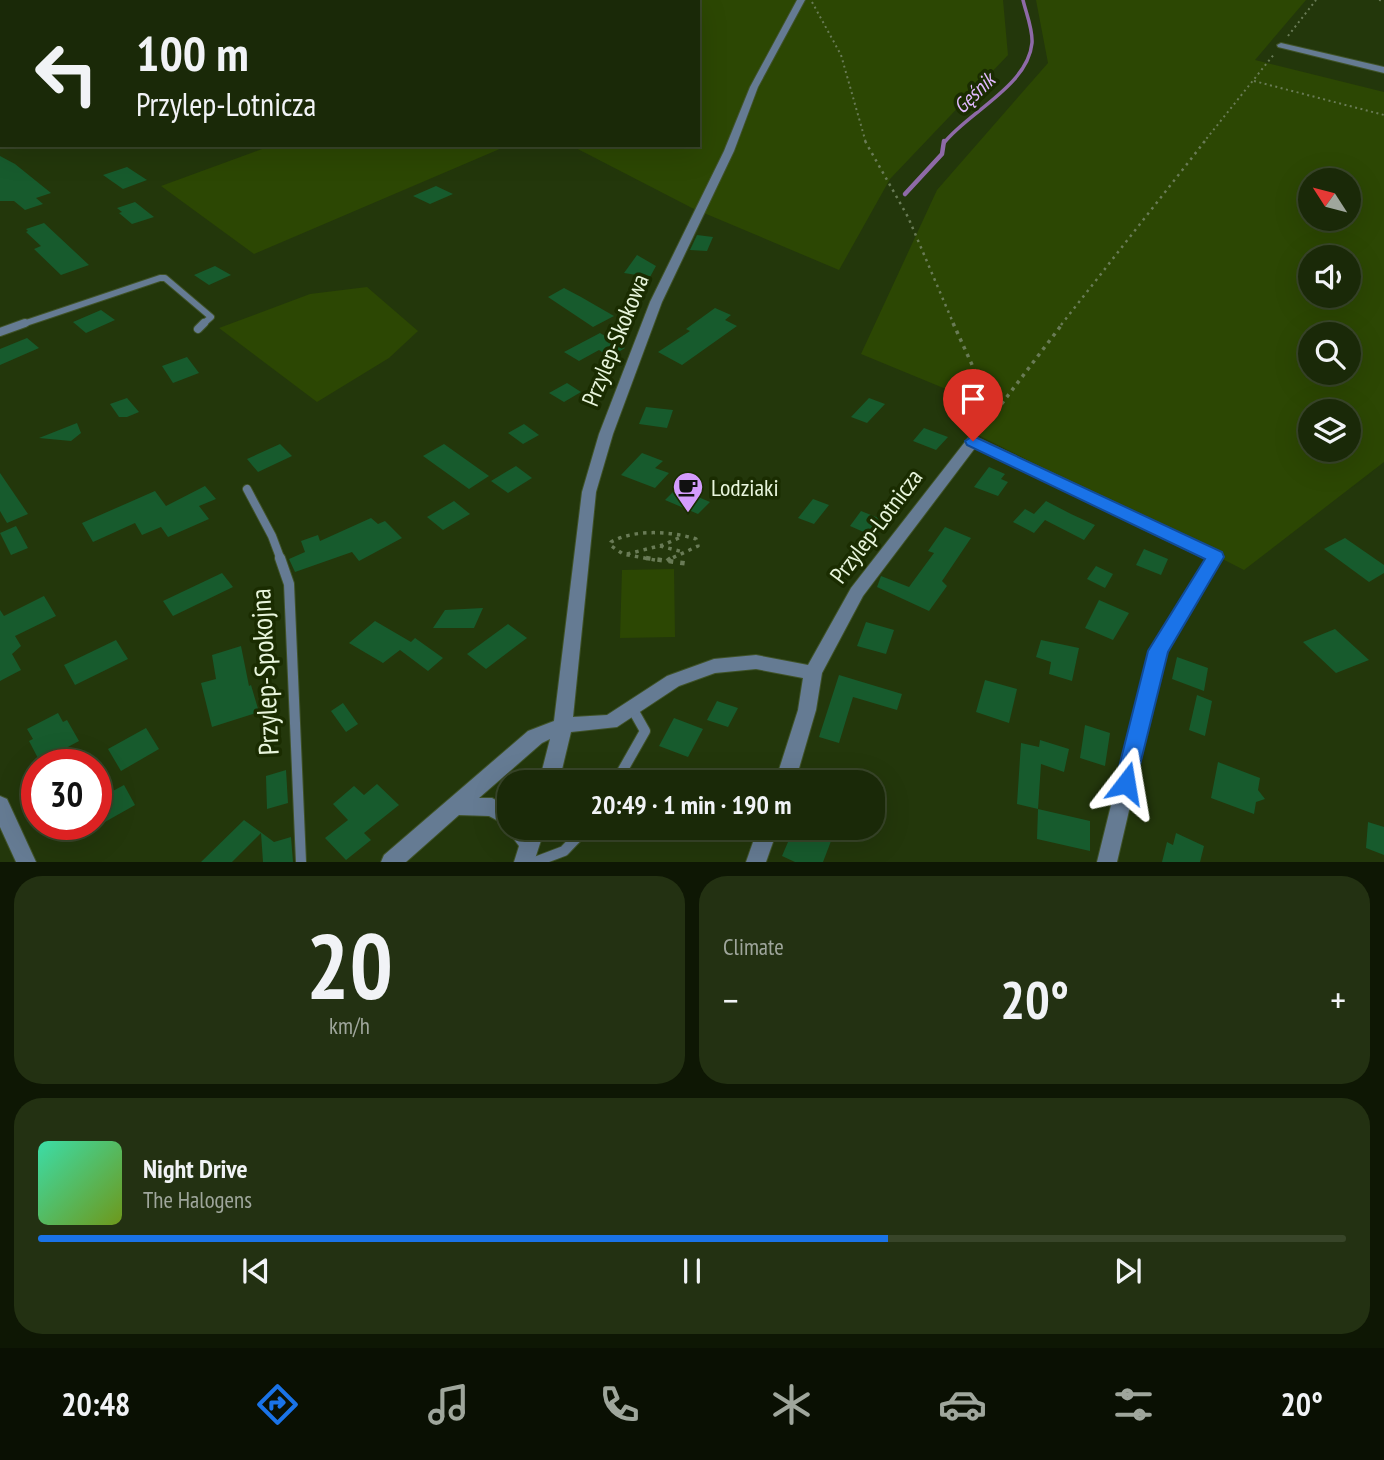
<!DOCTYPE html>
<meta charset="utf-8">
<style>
body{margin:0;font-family:"PT Sans Narrow",sans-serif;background:#233112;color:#f1f3f6;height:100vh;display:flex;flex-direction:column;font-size:26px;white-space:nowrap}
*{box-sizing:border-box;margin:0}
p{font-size:23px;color:#9fa69c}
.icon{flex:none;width:38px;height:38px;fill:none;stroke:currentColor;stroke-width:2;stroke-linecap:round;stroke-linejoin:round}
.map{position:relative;height:862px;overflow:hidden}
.panel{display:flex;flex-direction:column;gap:14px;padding:14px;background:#0e1704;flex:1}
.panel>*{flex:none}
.guide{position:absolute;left:0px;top:0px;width:700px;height:147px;box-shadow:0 7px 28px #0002,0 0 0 2px #384529;background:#1a2908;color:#f1f3f6;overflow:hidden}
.needle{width:46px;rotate:306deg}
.buttons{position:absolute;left:1298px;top:168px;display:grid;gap:14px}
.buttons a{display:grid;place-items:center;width:63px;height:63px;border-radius:50%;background:#1a2908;box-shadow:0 7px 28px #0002,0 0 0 2px #384529;font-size:35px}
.speed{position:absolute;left:21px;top:749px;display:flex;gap:14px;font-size:35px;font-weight:700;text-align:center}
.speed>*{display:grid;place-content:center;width:91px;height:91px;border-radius:50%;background:#1a2908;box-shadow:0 7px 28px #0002,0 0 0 2px #384529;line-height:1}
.speed .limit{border:10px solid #d22;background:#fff;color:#111}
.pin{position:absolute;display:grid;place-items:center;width:60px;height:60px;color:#fff;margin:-72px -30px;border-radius:50% 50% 50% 0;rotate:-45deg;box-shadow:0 0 7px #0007}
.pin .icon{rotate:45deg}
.me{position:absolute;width:77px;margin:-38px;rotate:14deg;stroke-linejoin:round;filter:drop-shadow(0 0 5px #0008)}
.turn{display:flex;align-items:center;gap:24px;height:147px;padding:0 21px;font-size:32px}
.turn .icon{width:91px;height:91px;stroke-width:2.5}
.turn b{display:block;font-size:49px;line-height:60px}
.big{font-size:52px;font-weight:600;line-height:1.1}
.panel .card{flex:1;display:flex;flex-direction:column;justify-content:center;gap:10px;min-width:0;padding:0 24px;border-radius:28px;background:#233112}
.panel .dial{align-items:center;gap:0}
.dial b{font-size:91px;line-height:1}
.song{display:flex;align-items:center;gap:21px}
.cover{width:84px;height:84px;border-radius:10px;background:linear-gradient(135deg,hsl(160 70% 55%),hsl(80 70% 35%))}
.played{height:7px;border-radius:4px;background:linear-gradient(90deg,#1a73e8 65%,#384529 65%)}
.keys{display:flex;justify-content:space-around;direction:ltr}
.heat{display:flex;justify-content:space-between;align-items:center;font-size:38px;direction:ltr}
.panel .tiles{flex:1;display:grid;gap:14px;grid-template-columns:1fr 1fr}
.card:last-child{grid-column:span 2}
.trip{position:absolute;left:497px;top:770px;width:388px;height:70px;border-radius:28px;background:#1a2908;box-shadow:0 7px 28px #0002,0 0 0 2px #384529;font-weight:600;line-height:70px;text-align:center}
.tabs{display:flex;height:112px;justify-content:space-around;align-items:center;background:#0a1003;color:#9fa69c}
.tabs .icon{width:49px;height:49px}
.tabs .active{color:#1a73e8}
.tabs b{font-size:32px;color:#f1f3f6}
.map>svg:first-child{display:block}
.green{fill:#2c4703;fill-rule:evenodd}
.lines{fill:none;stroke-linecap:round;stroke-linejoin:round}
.stream-far1{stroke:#8e6aa7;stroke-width:3.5}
.stream{stroke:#8e6aa7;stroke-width:4.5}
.building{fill:#175b2d}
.lane-far2-casing{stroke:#3f5228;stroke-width:8}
.lane-far1-casing{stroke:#3f5228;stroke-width:10}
.lane-casing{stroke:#3f5228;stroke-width:12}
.street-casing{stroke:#3f5228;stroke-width:2}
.path-far3{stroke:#697b56;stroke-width:2;stroke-dasharray:2 3.5;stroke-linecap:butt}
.path-far2{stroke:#697b56;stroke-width:2.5;stroke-dasharray:2.5 4.5;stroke-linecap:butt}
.path-far1{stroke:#697b56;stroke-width:3.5;stroke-dasharray:3.5 5;stroke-linecap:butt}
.path{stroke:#697b56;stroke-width:4.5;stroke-dasharray:4.5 7;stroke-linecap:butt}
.lane-far2{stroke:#657b93;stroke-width:6}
.lane-far1{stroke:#657b93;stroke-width:8}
.lane{stroke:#657b93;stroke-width:10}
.street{fill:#657b93;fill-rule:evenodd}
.route{fill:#1a73e8;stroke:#114b97;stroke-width:2}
.labels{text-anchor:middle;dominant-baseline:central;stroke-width:7;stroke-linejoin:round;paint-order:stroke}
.far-water-label{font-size:21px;font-style:italic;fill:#e1b9fe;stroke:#1a2c01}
.street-label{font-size:24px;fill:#e8f5dc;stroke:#1a2c01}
.poi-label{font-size:24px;fill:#e8f5dc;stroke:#1a2c01;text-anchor:start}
.near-street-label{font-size:28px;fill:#e8f5dc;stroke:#1a2c01}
</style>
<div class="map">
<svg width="1384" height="862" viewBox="0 0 1384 862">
<rect width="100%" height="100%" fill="#23370b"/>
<g class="green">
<path d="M0 0H202L2 2 0 52Z"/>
<path d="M674 0H1003L1008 55 890 179 839 270 692 208 570 145H698V2H669Z"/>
<path d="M1036 0H1306L1255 60 1384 92V462L1244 570 970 431 981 413 975 401 861 354 937 190 1048 63ZM1311 180H1349V219H1311ZM1311 257H1349V296H1311ZM1311 334H1349V373H1311ZM1311 411H1349V450H1311Z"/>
<path d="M273 145H509L254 254 161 186Z"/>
<path d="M367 287 418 331 389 358 317 402 219 328 310 294Z"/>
<path d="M674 569 675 637 620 638 622 570Z"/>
</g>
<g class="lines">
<path class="stream-far1" d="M944 143C967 113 1028 86 1032 43 1033 29 1026 13 1023 0"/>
<path class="stream" d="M905 194 942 154 944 141"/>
</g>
<g class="building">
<path d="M0 156 15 164 51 193 36 198 43 204 25 210 14 201H0Z"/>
<path d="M127 167 147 180 123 189 103 175Z"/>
<path d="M436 186 453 194 430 204 413 196Z"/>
<path d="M135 202 154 217 132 224 119 213 122 212 117 208Z"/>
<path d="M44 223 89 265 61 275 34 249 41 246 26 232 28 231 26 229Z"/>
<path d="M697 235 713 237 707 251 690 250Z"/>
<path d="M637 255 656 266 650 277 624 273Z"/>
<path d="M215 266 231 275 209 285 194 275Z"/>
<path d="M564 288 581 297 614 316 593 327 548 297Z"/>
<path d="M715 308 731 315 725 320 737 326 682 365 658 352 690 331 686 329Z"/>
<path d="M101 310 115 320 86 333 73 322Z"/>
<path d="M600 333 625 348 610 357 599 350 579 361 564 352Z"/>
<path d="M27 338 39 348 0 365V349Z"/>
<path d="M187 357 199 373 173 383 162 366Z"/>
<path d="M567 383 581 392 564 402 549 393Z"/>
<path d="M127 398 139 412 127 417H119L110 404Z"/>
<path d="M869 398 885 404 867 423 851 417Z"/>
<path d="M646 407 673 410 667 428 639 424Z"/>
<path d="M77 423 81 433 71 441 39 438Z"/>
<path d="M524 424 539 435 523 444 508 433Z"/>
<path d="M924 428 948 437 936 450 913 441Z"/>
<path d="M280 444 292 456 258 472 247 459Z"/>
<path d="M444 444 489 476 469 489 423 456Z"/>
<path d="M642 453 663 461 655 468 669 473 655 488 621 475Z"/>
<path d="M516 466 532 478 508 493 491 481Z"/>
<path d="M989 467 1005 474 1001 479 1008 482 998 496 974 487Z"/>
<path d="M0 473 28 514 7 523 0 511Z"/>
<path d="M205 486 216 499 199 506 209 519 168 537 161 527 142 535 135 523 93 542 82 523 155 491 166 506Z"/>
<path d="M677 488 710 502 698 514 665 500Z"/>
<path d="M813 499 829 505 814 524 798 518Z"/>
<path d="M454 501 470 514 443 530 427 517Z"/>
<path d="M1046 501 1071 514 1095 525 1084 540 1045 520 1034 533 1013 522 1025 509 1034 514Z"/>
<path d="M861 511 886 521 875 537 850 526Z"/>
<path d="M371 518 378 524 385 521 402 538 359 561 352 552 295 572 289 559 305 552 301 541 318 535 320 541Z"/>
<path d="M16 526 28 548 11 555 0 533Z"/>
<path d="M945 527 971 538 942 581 947 586 929 611 877 587 881 576 909 587 934 553 928 551Z"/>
<path d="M1345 538 1384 565V573L1369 582 1324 549Z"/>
<path d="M1144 549 1168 559 1161 575 1136 565Z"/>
<path d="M1096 566 1113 574 1105 588 1087 579Z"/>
<path d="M222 573 233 587 173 616 163 601Z"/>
<path d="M44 596 56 616 15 636 21 646 12 654 21 670 0 681V610L4 616Z"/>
<path d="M1099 600 1129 613 1113 640 1085 628Z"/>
<path d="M483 608 474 628H433L445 610Z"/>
<path d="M375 621 411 642 415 638 443 658 428 671 400 650 383 663 349 643Z"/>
<path d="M866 622 894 630 886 654 857 646Z"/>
<path d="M508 624 527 638 486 669 467 654Z"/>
<path d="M1335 629 1369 660 1336 673 1303 642Z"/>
<path d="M116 640 128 659 75 685 64 665Z"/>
<path d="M1041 640 1079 648 1072 681 1049 674 1051 662 1036 657Z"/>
<path d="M241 646 249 686 251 685 259 712 212 727 201 683 216 679 212 655Z"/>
<path d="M1177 657 1208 668 1204 691 1172 679Z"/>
<path d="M839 675 902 694 897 710 853 697 839 743 819 737Z"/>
<path d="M985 680 1017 689 1009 723 976 712Z"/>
<path d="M1197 695 1212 701 1205 736 1189 730Z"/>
<path d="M717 701 738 708 728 727 707 720Z"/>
<path d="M343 703 358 724 346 732 331 711Z"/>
<path d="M58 713 63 722 67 720 79 741 40 762 29 741 33 739 27 729Z"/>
<path d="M674 718 703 729 688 757 659 746Z"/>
<path d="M1085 725 1110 733 1105 766 1080 758Z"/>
<path d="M146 728 159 749 121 771 108 749Z"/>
<path d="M1040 740 1069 749 1064 772 1041 764 1038 809 1017 804 1021 743 1039 747Z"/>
<path d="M1218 762 1260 778 1258 790 1265 799 1256 802 1254 814 1211 798Z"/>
<path d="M286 770 288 803 267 809 266 776Z"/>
<path d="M377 784 399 805 364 833 371 840 346 860 325 838 348 820 333 804 354 786 364 795Z"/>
<path d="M124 785 135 805 96 827V800Z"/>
<path d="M1038 809 1090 821V851L1037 839Z"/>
<path d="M244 820 274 842 291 837 293 862H263L261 833 232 862H201Z"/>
<path d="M1368 822 1384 827V855L1366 848Z"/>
<path d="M794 828H836L823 862H795L782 856Z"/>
<path d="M1176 833 1204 846 1200 862H1162L1167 842 1173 845Z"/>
</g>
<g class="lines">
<g class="lane-far2-casing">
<path id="lane-far2" d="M20 325 160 278H165L211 317 202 325"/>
</g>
<g class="lane-far1-casing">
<g id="lane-far1">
<path d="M198 329 204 323"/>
<path d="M0 332 25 323"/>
<path d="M247 489 272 536 281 560"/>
</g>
</g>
<g class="lane-casing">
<g id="lane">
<path d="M280 558 289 584 301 862"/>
<path d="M616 782 645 731 632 708"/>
<path d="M535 862 564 851 586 828"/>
</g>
</g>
<g class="street-casing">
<g id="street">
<path d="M233 0H245L230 2Z"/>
<path d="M797 0H805L758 87 734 151 662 302 613 434 596 492 573 717 607 715 667 676 714 659 756 655 808 665 851 588 968 438H978L1221 553 1223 557 1166 652 1117 862H1097L1149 651 1206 559 975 448 863 596 822 673 816 710 795 782H775L798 710 803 678 756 669 715 673 679 686 617 727 571 732 559 782H539L550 739 542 743 479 798H492L509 807V828H545L534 862H514L519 846 510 834 508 826 489 816 459 815 406 862H381L384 855 528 731 554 721 582 492 599 434 650 302 724 151 750 87Z"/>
<path d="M1281 43 1384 67V73L1278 47 1277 45Z"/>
<rect x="0" y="56" width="2" height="6"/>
<path d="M0 796 7 799 36 862H16L0 827Z"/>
<path d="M758 828H778L766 862H746Z"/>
</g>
</g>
<g class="path-far3">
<path d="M1379 0 1384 1"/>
<path d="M812 2 841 55 866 143"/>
<path d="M1288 36 1316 0"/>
<path d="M1254 81 1384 115"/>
<path d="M1203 143 1275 53"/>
</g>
<g class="path-far2">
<path d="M865 141 908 217 954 325"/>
<path d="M1061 325 1205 141"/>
</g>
<g class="path-far1">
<path d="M953 323 994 413"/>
<path d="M981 431 1063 323"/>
<path d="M660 546 683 552"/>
<path d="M627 554 663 545 683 536"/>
<path d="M655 560 623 554 610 545 611 542C634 529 671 531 696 539L698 546 668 560"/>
</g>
<g class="path">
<path d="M646 558 690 564"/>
<path d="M667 561 671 558"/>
</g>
<use href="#lane-far2" class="lane-far2"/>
<use href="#lane-far1" class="lane-far1"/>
<use href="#lane" class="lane"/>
<use href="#street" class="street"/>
</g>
<path class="route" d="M973 436 1222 552 1224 557 1168 652 1134 789 1126 792 1118 789 1115 783 1148 651 1205 559 967 445 965 441Z"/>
<defs>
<g id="cafe-pin" transform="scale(1.575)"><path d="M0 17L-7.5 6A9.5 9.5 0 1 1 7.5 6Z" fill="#d49cfc" stroke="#1a2c01"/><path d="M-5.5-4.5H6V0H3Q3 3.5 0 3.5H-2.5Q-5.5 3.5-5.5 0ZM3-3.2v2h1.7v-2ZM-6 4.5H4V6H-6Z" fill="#111"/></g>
</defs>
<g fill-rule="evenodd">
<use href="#cafe-pin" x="688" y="487"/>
</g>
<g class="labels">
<g class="far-water-label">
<text transform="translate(974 93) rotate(-44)">Gęśnik</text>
</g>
<g class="street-label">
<text transform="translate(615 340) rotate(-68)">Przylep-Skokowa</text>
<text transform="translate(876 526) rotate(-53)">Przylep-Lotnicza</text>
</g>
<g class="poi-label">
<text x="711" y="487">Lodziaki</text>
</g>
<g class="near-street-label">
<text transform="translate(264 672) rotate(-93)">Przylep-Spokojna</text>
</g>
</g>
</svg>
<div class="buttons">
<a><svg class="needle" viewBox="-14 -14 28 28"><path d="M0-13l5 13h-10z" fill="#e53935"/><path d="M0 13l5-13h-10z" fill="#9fa69c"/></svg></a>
<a><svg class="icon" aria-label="sound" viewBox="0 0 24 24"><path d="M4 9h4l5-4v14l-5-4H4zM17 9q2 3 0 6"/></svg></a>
<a><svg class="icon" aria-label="search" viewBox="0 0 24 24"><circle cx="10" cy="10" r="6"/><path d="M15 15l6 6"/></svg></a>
<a><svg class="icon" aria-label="layers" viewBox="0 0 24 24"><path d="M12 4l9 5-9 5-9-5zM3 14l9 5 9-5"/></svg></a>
</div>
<div class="speed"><div class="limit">30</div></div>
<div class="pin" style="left:973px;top:441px;background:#d93025"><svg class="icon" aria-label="arrive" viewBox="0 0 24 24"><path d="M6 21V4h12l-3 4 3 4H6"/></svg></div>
<svg class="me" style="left:1126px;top:783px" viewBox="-20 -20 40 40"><path d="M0-17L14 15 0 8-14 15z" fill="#1a73e8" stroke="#fff" stroke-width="4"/></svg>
<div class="trip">20:49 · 1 min · 190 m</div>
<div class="guide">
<div class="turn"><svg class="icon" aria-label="left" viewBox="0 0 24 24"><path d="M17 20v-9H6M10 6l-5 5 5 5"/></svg><div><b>100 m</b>Przylep-Lotnicza</div></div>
</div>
</div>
<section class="panel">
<div class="tiles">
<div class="card dial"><b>20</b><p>km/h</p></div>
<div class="card"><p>Climate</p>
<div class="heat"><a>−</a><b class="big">20°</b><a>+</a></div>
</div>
<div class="card">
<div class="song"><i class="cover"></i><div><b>Night Drive</b><p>The Halogens</p></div></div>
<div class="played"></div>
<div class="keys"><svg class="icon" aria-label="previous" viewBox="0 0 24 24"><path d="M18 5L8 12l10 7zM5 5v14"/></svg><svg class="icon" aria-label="pause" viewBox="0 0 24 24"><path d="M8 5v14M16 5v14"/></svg><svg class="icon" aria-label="next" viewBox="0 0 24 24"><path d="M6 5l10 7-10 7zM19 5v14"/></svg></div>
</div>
</div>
</section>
<nav class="tabs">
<b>20:48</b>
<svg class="icon active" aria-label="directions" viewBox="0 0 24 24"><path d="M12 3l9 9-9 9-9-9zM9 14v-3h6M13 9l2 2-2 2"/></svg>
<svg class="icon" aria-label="music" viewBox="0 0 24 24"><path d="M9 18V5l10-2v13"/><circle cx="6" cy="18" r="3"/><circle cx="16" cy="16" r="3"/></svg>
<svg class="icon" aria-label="phone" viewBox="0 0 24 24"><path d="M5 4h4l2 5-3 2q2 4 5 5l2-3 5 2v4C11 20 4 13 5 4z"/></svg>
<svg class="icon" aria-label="climate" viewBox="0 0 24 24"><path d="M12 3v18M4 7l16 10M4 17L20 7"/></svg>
<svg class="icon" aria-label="car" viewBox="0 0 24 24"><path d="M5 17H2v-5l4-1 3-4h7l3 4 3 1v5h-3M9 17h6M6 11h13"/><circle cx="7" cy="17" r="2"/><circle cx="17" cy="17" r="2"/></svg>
<svg class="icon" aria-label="filters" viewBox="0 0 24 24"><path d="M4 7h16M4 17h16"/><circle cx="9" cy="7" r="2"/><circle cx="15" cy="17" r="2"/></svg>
<b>20°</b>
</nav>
